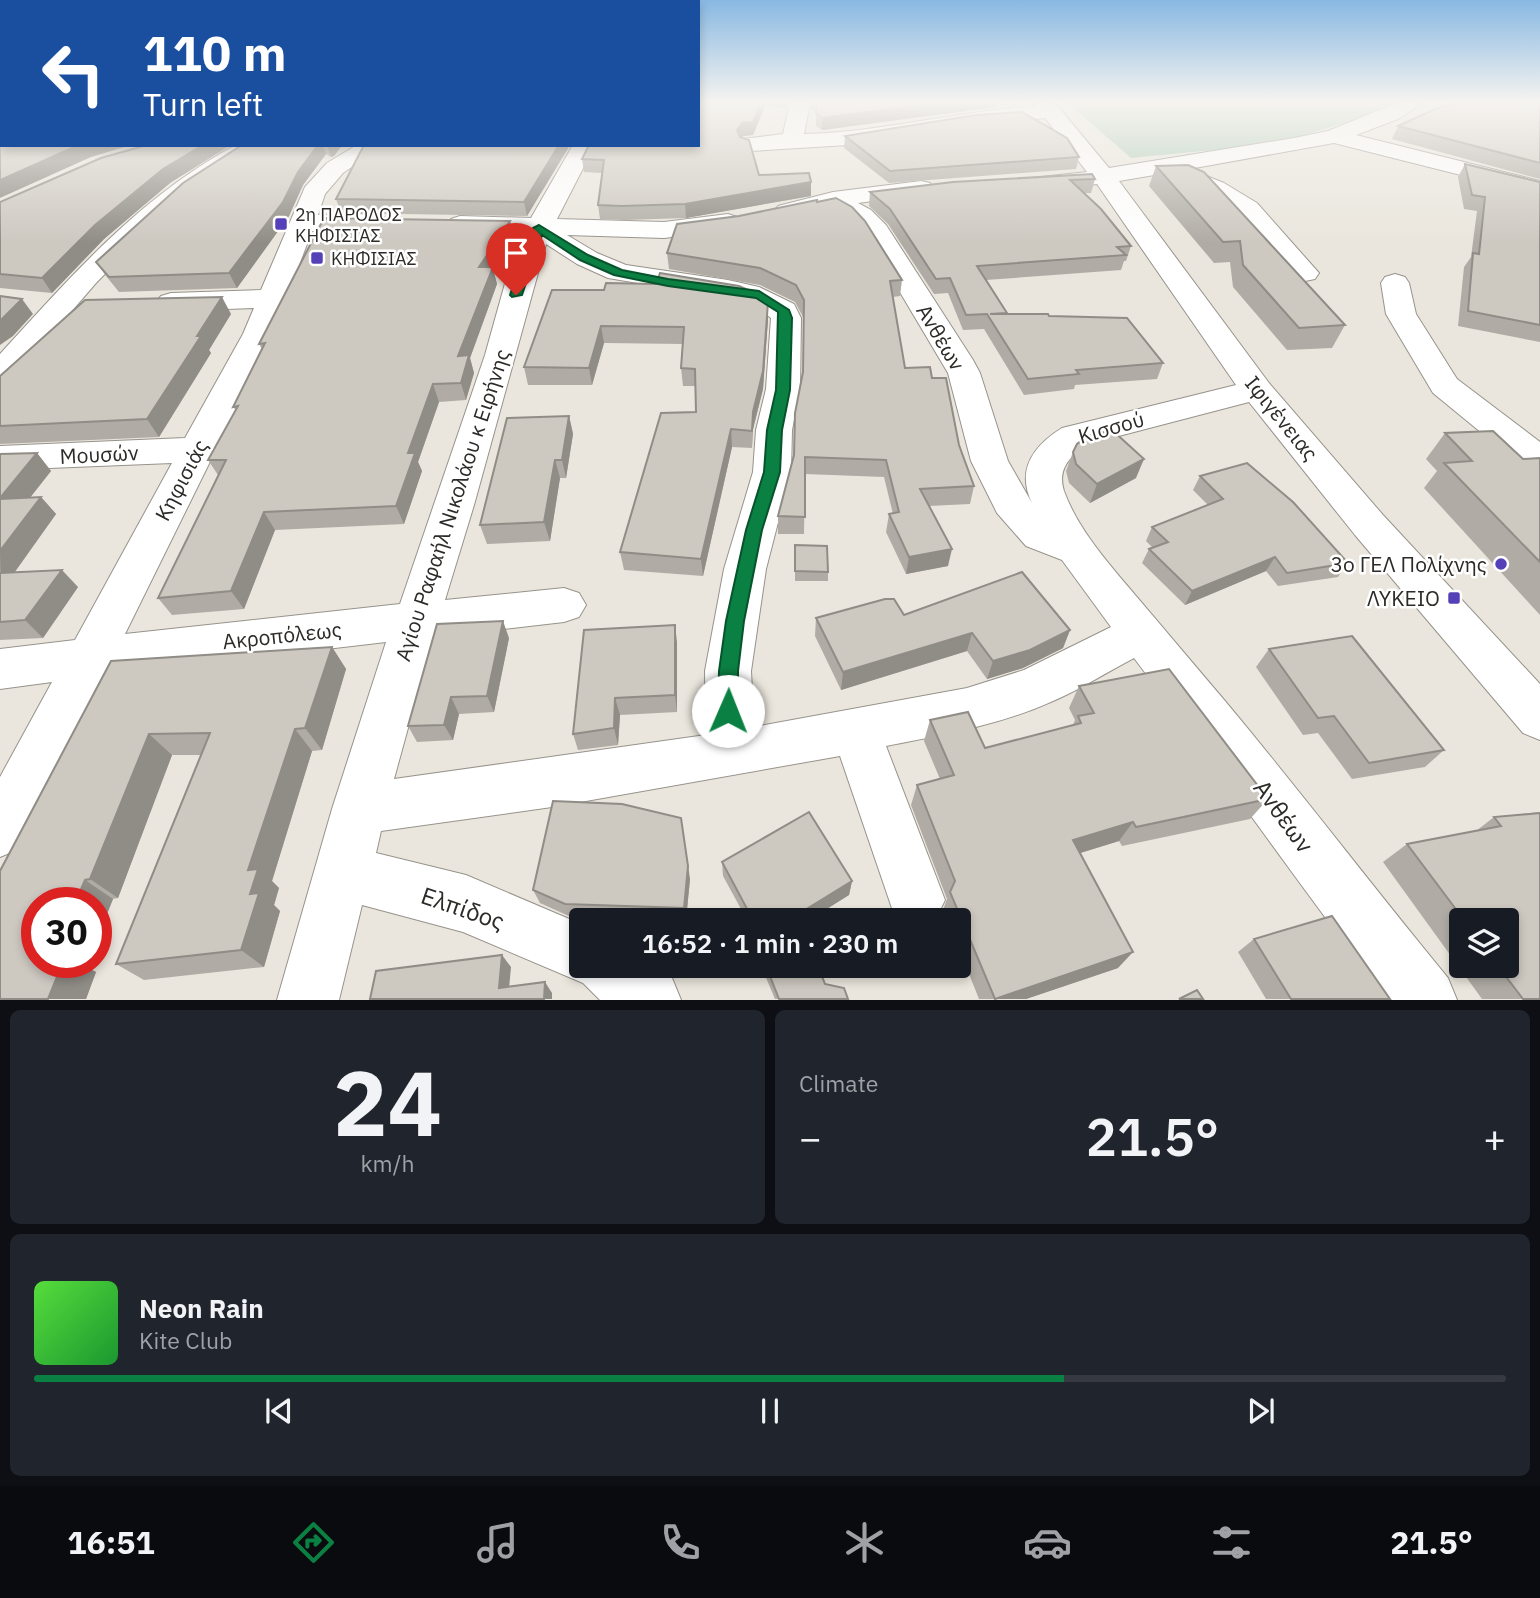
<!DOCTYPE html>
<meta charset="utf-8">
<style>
body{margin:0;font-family:"IBM Plex Sans",sans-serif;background:#20242c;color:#f1f3f6;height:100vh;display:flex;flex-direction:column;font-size:26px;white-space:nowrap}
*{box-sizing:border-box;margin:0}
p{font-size:23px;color:#9ea1a6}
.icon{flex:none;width:38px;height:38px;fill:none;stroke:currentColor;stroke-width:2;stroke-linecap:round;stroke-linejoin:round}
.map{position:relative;height:1000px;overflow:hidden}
.sheet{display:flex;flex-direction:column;gap:10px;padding:10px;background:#0d0f14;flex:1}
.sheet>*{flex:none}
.top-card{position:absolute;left:0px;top:0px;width:700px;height:147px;box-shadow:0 4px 10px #0003;background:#1a4fa0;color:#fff;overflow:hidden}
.tools{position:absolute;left:1449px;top:908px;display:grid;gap:14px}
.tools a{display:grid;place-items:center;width:70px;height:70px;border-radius:7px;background:#171b24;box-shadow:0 4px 10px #0003;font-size:35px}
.speed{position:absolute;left:21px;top:887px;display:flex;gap:14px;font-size:35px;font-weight:700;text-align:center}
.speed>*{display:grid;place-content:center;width:91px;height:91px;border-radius:50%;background:#171b24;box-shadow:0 4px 10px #0003;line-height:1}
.speed .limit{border:10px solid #d22;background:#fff;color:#111}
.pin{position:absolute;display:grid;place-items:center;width:60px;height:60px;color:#fff;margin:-72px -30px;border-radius:50% 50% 50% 0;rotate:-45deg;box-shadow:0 0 7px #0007}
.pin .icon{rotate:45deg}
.me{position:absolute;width:77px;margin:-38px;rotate:1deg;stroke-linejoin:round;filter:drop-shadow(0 0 5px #0008)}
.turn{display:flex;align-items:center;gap:24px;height:147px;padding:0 28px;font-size:32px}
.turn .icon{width:91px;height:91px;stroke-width:2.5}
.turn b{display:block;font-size:49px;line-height:60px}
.big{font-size:52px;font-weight:600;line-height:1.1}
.sheet .tile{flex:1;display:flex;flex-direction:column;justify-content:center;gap:10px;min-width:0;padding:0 24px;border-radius:10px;background:#20242c}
.sheet .dial{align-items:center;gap:0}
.dial b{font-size:91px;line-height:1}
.song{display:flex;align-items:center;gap:21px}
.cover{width:84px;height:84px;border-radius:10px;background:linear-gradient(135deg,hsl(110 70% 55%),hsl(130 70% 35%))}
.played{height:7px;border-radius:4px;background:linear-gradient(90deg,#0b8043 70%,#363941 70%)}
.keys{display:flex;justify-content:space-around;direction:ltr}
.heat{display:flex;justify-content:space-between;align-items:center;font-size:38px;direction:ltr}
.sheet .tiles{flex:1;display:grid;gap:10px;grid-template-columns:1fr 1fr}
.tile:last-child{grid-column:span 2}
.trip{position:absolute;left:569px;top:908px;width:402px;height:70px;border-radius:7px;background:#171b24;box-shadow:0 4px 10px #0003;font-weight:600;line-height:70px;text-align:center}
.tab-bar{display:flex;height:112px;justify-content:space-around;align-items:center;background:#090b0e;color:#9ea1a6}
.tab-bar .icon{width:49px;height:49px}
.tab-bar .active{color:#0b8043}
.tab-bar b{font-size:32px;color:#f1f3f6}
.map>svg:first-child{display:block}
.green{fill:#accab5}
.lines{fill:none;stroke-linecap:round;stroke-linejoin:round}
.minor-casing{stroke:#97938b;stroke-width:2}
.minor{fill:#fff;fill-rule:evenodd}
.wall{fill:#b0aca5;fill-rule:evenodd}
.shaded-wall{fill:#908c86}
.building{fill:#cdc8c0;stroke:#908c86;stroke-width:2}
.route{fill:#0b8043;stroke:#07532c;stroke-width:2}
.poi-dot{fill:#5540b8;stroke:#fff;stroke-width:2.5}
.labels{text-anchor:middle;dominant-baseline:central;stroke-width:5;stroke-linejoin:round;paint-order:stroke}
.far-poi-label{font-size:18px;fill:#2d2b28;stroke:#fff;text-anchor:start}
.street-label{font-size:21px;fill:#2d2b28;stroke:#fff}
.poi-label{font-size:21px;fill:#2d2b28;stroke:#fff;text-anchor:end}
.near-street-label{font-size:24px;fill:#2d2b28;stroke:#fff}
</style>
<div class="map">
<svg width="1540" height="1000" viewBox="0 0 1540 1000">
<rect width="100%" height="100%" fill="#eae6dd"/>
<path class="green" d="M1068 103H1401L1375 114 1275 144 1131 158Z"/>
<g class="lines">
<g class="minor-casing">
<g id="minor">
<path d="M790 103H810L804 134C882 132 958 111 1036 106L1034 103H1055L1109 168 1294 138 1328 131 1397 103H1422L1398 119 1356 135 1540 181V195L1334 143 1189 169 1224 183 1257 203 1319 273 1315 279 1305 281 1295 279 1239 213 1206 193 1170 178 1166 173 1119 181 1269 383 1383 515 1540 684V740L1523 733 1355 535 1249 402 1088 444C1070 456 1057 469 1064 491 1078 530 1110 565 1136 596 1166 631 1195 666 1225 701 1301 792 1373 887 1448 978L1457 1000H1387C1301 887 1220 771 1134 658 1107 672 1081 689 1053 701 1000 725 942 735 886 746L945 900 935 920H896L840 756 552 807 381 831 376 853 466 875 581 924V966H656L672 978 681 1000H600L583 983 463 932 362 905 339 1000H277L332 809 386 642 105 675 19 849 0 857V777L52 682 0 689V649L75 640 172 463 0 470V446L185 438 243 334 254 308 171 311 161 308 156 302 161 296 171 293 261 290 305 187 327 163 357 145H384L343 173 325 194 318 215 375 214 384 217 388 222 384 227 375 230 312 231 273 334 125 634 400 604 485 355 511 262 524 234 460 232 451 229 447 224 451 219 460 216 531 218 573 145H595L557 219 664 222 728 214 737 217 741 222 737 227 728 230 664 238 567 235 597 253 626 265 728 280 759 287 794 304 801 318 800 389 792 430 791 472 766 569 751 671 754 727 967 688 1024 670 1111 627 1062 560 1026 546 997 513 971 461 948 373 866 235 853 220 831 208 787 219 778 216 774 211 778 206 833 192 921 181 930 183 933 188 930 193 858 203 871 210 886 225 973 360 980 373 1008 461 1032 503C1016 470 1033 446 1062 428L1236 385 1097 184 1040 190 1032 188 1028 183 1032 178 1087 172 1045 118 974 124 848 145 751 151 743 149 740 144 743 139 783 134ZM546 244 577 264 608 278 740 300 757 307 771 318 766 389 756 430 753 472 724 569 705 671 706 735 394 779 433 637 564 622 579 617 586 605 579 593 564 588 445 600 474 505Z"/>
<path d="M236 145H264L188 195 156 222 96 283 12 380 0 383V354C72 275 141 196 236 145Z"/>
<path d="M1395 274 1405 277 1409 283 1416 314 1457 379 1540 442V473L1527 470 1433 393 1386 314 1381 283 1385 277Z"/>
</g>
</g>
<use href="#minor" class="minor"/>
</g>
<g class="wall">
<path d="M698 103H789L786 108 765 106 753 135 743 136 742 138 759 175 811 196 686 218 624 220 600 219 598 205 602 173 584 172 582 159Z"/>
<path d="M812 103H996L995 107 822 130 816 126V111L811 110Z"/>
<path d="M1448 103H1540V179L1392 139 1398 126 1447 105Z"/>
<path d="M845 136 1079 157 1076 169 889 183 844 148Z"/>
<path d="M242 145H342L334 156 331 157 326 154 303 185 289 216 237 288 119 292 106 276 96 262Z"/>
<path d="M364 145H570L527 216 341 213 336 199Z"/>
<path d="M1465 164 1540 182V342L1458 326 1464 267 1471 257 1477 211 1464 209 1458 177Z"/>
<path d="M1156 166 1345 325 1332 348 1287 350 1233 287 1230 262 1214 263 1149 186Z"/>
<path d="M1095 179 1091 193H1084L1131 246 1126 261H1124L1121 270 986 280 1007 313 1049 316 1163 363 1157 379 1075 385 1074 389 1024 395 984 329 963 330 948 293 934 294 888 224 869 206 870 192 953 182Z"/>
<path d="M170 183 104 239 52 293 0 288V202Z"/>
<path d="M817 202 902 280 900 296 893 297 905 368 932 378 959 445 974 486 970 504 929 506 948 566 906 574 886 532 889 514H893L884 477 805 474 804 534H778V516L794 455 803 374V317L795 302 760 285 669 269 667 253 739 216Z"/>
<path d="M510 221 514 236 493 269 497 284 470 358 474 373 466 400 439 402 418 462 422 471 404 524 275 530 244 609 172 615 158 598 218 475 208 460 236 410 233 407 262 349 259 344Z"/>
<path d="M552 290 768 302V319L763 389 753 429 752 448 732 447 703 576 624 570 620 552 696 412 695 386H683L681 368 683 344 604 343 592 385H528L524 367Z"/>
<path d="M231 314 209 350 211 353 159 437 0 444V376Z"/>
<path d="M569 416 573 434 566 478H560L550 541 487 544 480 525Z"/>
<path d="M1445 433 1523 459 1540 458V615L1424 488 1437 471 1426 459Z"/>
<path d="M1073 452 1136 478 1090 503 1069 483 1066 471Z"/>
<path d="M37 453 51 471 30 497H41L56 514 15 572 78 587 43 638 0 640V454Z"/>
<path d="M1200 476 1348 563 1338 577 1278 586 1266 571 1185 605 1142 563 1149 549 1153 548 1146 541 1152 527 1208 505 1193 490Z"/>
<path d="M795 545 828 572V581H795Z"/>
<path d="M816 618 1070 630 1063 648 1023 668 987 679 967 651 841 690 815 636Z"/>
<path d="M509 638 494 712 459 714 453 740 417 742 408 726Z"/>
<path d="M677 642V712L620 715 618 745 578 750 573 734Z"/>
<path d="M332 647 346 669 322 750 312 751 272 881 279 888 274 905 280 911 264 967 144 980 116 964 201 755H172L118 898 113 899 96 941V903L37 962H88L86 967 96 972 86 999H0L111 661Z"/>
<path d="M1269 649 1444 750 1425 767 1352 779 1318 733 1303 735 1256 667Z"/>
<path d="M1079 686 1268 799 1250 819 1122 846 1119 841 1080 853 1118 968 1026 999H979L959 949V920H948L943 910 947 899 911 805 917 785 940 779 924 741 930 720 985 748 1073 725 1075 720 1069 708Z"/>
<path d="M1540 812V999H1482L1383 862 1407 844 1476 831 1494 817ZM1461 920H1507V966H1461Z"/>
<path d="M722 862 852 881 849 895 809 920H747L723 876Z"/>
<path d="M690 879 686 920 571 917 540 903 533 890Z"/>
<path d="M1254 939 1390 999H1266L1238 952Z"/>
<path d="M761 966H818L825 984 848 999H775Z"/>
</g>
<g class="shaded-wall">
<path d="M761 103H765V106L753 135 743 136 738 143 737 130Z"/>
<path d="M936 103H996L995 107 822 130V118Z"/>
<path d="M79 145H131L91 157 0 198V180Z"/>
<path d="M203 145H231L170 183 104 239 52 293 42 278 95 225 163 169Z"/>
<path d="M318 145H323L326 154 303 185 289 216 237 288 229 273 298 172Z"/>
<path d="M327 145H342L334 156 331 157Z"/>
<path d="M559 145H570L527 216 524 202Z"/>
<path d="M811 182V196L686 218 685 204Z"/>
<path d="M510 221 514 236 493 269 497 284 470 358 474 373 466 400 461 383 458 356 479 267Z"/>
<path d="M222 297 231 314 209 350 211 353 159 437 147 419Z"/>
<path d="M22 299 33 314 13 336 0 345V321Z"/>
<path d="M768 302V319L763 389 753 429 752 448 753 412Z"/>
<path d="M601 326 604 343 592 385 589 368Z"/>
<path d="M433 384 439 402 418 462 422 471 404 524 396 506 408 453Z"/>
<path d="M569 416 573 434 566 478 562 460Z"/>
<path d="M731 429 732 447 703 576 701 559Z"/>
<path d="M37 453 51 471 15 517 0 500V498Z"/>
<path d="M1144 459 1136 478 1090 503 1097 484Z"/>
<path d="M555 460 560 478 550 541 544 522Z"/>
<path d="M41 497 56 514 1 591 0 551Z"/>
<path d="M264 512 275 530 244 609 231 591Z"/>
<path d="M952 549 948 566 906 574 909 557Z"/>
<path d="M1275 557 1266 571 1185 605 1192 591Z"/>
<path d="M62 570 78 587 43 638 25 620Z"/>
<path d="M503 621 509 638 494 712 487 696Z"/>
<path d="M675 625 677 642V712L675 695Z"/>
<path d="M1070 630 1063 648 1023 668 987 679 993 661Z"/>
<path d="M972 633 967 651 841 690 843 672Z"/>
<path d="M332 647 346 669 322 750 305 728Z"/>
<path d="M451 697 459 714 453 740 444 725Z"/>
<path d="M615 698 620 715 618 745 614 728Z"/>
<path d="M295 729 312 751 272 881 279 888 274 905 280 911 264 967 241 950 250 894 248 870Z"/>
<path d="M149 734 172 755 118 898 90 879Z"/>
<path d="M681 818 690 879 686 920 684 908Z"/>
<path d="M1133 822 1119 841 1061 859 1073 840Z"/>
<path d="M85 880 113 899 96 941V903H75Z"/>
<path d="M852 881 849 895 809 920H797V915Z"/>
<path d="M1133 952 1118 968 1026 999H995Z"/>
<path d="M502 955 511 967 508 999 499 988Z"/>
<path d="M60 962H88L86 967 96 972 86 999H48Z"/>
<path d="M545 982 552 993V999H544Z"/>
</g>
<g class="building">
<path d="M0 103H2V145H79L0 180Z"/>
<path d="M698 103H761L753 122 742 123 737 130 740 137 749 140 759 175 809 173 811 182 685 204 622 206 598 205 604 160 582 159 589 145H698Z"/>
<path d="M817 103H936L822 118 816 113Z"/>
<path d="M1455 103H1540V163L1398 126 1442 106Z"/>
<path d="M1022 112 1067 138 1079 157 890 171 845 136 976 115Z"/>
<path d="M147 145H203L163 169 95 225 42 278 0 274V202L101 158Z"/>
<path d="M242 145H318L298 172 283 202 229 273 109 277 96 262 183 183Z"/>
<path d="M364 145H559L524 202 336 199Z"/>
<path d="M1465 164 1540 182V325L1468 311 1473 253 1479 254 1485 197 1472 195Z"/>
<path d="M1188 165 1204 172 1345 325 1299 328 1243 265 1240 241 1223 242 1156 166Z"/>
<path d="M1092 174 1095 179 1070 180 1101 209 1131 246 1117 247 1126 255 977 266 1007 313 990 314H1048L1049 316 1127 318 1163 363 1076 370 1079 374 1028 379 987 314 966 315 950 278 936 279 890 209 870 192 953 182Z"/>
<path d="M836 198 852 207 865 221 902 280 890 281 905 368 930 367 932 378H946L959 445 974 486 920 489 952 549 909 557 889 514 899 512 886 460 805 457V517L778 516 794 455 795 413 803 372 804 300 796 285 760 268 667 253 677 224 739 216 817 200V202Z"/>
<path d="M324 218 510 221 479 267H493L458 356 469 355 461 383 433 384 408 453H415L396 506 264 512 231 591 158 598 226 460H208L238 406 233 407 265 343 259 344Z"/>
<path d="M660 273 739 286 755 293 768 302 763 371 753 412 752 431 731 429 701 559 620 552 661 413 696 412 695 369 681 368 684 327 601 326 589 368 524 367 552 290H604L606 283 656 284Z"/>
<path d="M0 296 22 299 0 321Z"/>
<path d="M222 297 197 336H201L147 419 0 426V376L85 300Z"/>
<path d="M569 416 562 460H555L544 522 480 525 507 418Z"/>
<path d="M1112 430 1144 459 1097 484 1076 464 1073 452 1077 444 1088 436Z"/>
<path d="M1493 431 1523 459 1540 458V562L1444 463 1472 461 1445 433Z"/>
<path d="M37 453 0 498V454Z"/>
<path d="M1247 463 1293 502 1348 563 1287 573 1275 557 1192 591 1149 549 1168 542 1152 527 1223 499 1200 476Z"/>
<path d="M41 497 0 551V499Z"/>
<path d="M795 545 827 546 828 572 795 571Z"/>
<path d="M62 570 25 620 0 622V573Z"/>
<path d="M1022 572 1070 630 1030 650 993 661 972 633 843 672 816 618 885 599H894L904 615Z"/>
<path d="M503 621 487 696 451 697 444 725 408 726 437 624Z"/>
<path d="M675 625V695L615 698 614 728 573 734 584 630Z"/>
<path d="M1352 636 1444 750 1369 763 1334 716 1318 718 1269 649Z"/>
<path d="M332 647 305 728 295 729 248 870 258 869 250 894 259 893 241 950 116 964 210 733 149 734 90 879 85 880 75 903H37V962H63L48 999H0V871L111 661Z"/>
<path d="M1169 669 1268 799 1136 827 1133 822 1073 840 1133 952 995 999 950 892 955 881 917 785 954 775 930 720 968 712 985 748 1081 723 1078 716 1094 713 1079 686Z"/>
<path d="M553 801 622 804 681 818 688 866 684 908 565 904 533 890Z"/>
<path d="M809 812 852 881 797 915 799 920H753L722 862Z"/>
<path d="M1540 813V999H1523L1498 966H1507V920H1464L1407 844 1501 826 1494 817Z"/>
<path d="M1332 916 1390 999H1291L1254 939Z"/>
<path d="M502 955 499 988 545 982 544 999H370L376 971Z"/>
<path d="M766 966H818L825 984 844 988 848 999H779Z"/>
<path d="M1197 990 1203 999H1179Z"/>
</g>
<linearGradient id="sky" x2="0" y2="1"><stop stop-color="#88b8e2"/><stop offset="0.42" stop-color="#f6f4f0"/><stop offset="1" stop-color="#f6f4f0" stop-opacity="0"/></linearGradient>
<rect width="1540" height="243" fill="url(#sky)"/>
<path class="route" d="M539 225 588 255 622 270 668 279 759 291 789 310 792 318 790 390 782 430 780 472 762 530 744 621 738 671V711L735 718 728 720 721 718 718 711 719 671 726 621 746 530 764 472 767 430 776 390 778 312 756 298 668 286 614 275 580 260 542 235 522 295 512 297 510 295 533 228Z"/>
<g class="poi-dot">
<rect x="274" y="217" width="14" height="14" rx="3.5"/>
<rect x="310" y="251" width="14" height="14" rx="3.5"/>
<circle cx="1501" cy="564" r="7"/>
<rect x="1447" y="591" width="14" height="14" rx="3.5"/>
</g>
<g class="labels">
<g class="far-poi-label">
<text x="295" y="214">2η ΠΑΡΟΔΟΣ<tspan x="295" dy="21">ΚΗΦΙΣΙΑΣ</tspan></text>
<text x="331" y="258">ΚΗΦΙΣΙΑΣ</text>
</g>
<g class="street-label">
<text transform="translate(941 337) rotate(59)">Ανθέων</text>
<text transform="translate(1282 418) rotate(51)">Ιφιγένειας</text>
<text transform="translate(1111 427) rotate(-16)">Κισσού</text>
<text transform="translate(99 454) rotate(-3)">Μουσών</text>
<text transform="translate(181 480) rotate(-62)">Κηφισιάς</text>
<text transform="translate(452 505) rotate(-72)">Αγίου Ραφαήλ Νικολάου κ Ειρήνης</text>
<text transform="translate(282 635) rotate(-6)">Ακροπόλεως</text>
</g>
<g class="poi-label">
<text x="1487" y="564">3o ΓΕΛ Πολίχνης</text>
<text x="1440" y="598">ΛΥΚΕΙΟ</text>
</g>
<g class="near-street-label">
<text transform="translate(1284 816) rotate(54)">Ανθέων</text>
<text transform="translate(463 908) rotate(19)">Ελπίδος</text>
</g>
</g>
</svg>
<div class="tools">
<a><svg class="icon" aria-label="layers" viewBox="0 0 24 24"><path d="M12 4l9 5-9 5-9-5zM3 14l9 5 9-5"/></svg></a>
</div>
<div class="speed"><div class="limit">30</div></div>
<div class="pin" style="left:516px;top:295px;background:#d93025"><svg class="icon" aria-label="arrive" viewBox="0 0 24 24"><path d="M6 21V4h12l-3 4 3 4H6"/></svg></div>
<svg class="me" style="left:728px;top:711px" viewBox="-20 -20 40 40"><circle r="19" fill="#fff"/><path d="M0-13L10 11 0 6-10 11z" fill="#0b8043"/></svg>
<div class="trip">16:52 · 1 min · 230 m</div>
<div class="top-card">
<div class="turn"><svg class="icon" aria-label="left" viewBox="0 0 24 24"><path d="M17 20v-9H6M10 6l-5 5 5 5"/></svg><div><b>110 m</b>Turn left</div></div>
</div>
</div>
<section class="sheet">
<div class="tiles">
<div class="tile dial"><b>24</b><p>km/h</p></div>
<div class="tile"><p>Climate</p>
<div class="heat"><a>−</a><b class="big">21.5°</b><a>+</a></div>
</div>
<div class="tile">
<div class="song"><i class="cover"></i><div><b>Neon Rain</b><p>Kite Club</p></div></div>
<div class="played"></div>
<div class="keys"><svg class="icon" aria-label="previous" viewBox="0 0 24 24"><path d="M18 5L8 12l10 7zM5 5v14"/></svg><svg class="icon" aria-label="pause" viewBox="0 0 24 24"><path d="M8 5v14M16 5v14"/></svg><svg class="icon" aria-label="next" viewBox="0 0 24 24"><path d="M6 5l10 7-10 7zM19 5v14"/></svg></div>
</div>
</div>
</section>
<nav class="tab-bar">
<b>16:51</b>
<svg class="icon active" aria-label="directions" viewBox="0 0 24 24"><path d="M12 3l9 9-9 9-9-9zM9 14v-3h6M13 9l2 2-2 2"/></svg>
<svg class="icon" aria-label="music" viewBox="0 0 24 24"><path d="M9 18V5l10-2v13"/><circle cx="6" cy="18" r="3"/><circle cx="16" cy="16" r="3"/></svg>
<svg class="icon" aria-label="phone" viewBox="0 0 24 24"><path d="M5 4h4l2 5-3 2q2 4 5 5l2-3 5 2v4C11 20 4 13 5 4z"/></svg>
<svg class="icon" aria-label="climate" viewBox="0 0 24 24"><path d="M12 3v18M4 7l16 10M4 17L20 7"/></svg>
<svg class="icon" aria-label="car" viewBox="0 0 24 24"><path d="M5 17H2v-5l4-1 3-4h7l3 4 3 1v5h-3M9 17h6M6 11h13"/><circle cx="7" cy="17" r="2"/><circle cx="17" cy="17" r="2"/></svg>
<svg class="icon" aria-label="filters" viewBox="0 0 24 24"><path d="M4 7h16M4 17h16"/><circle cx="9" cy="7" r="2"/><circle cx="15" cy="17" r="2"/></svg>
<b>21.5°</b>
</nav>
